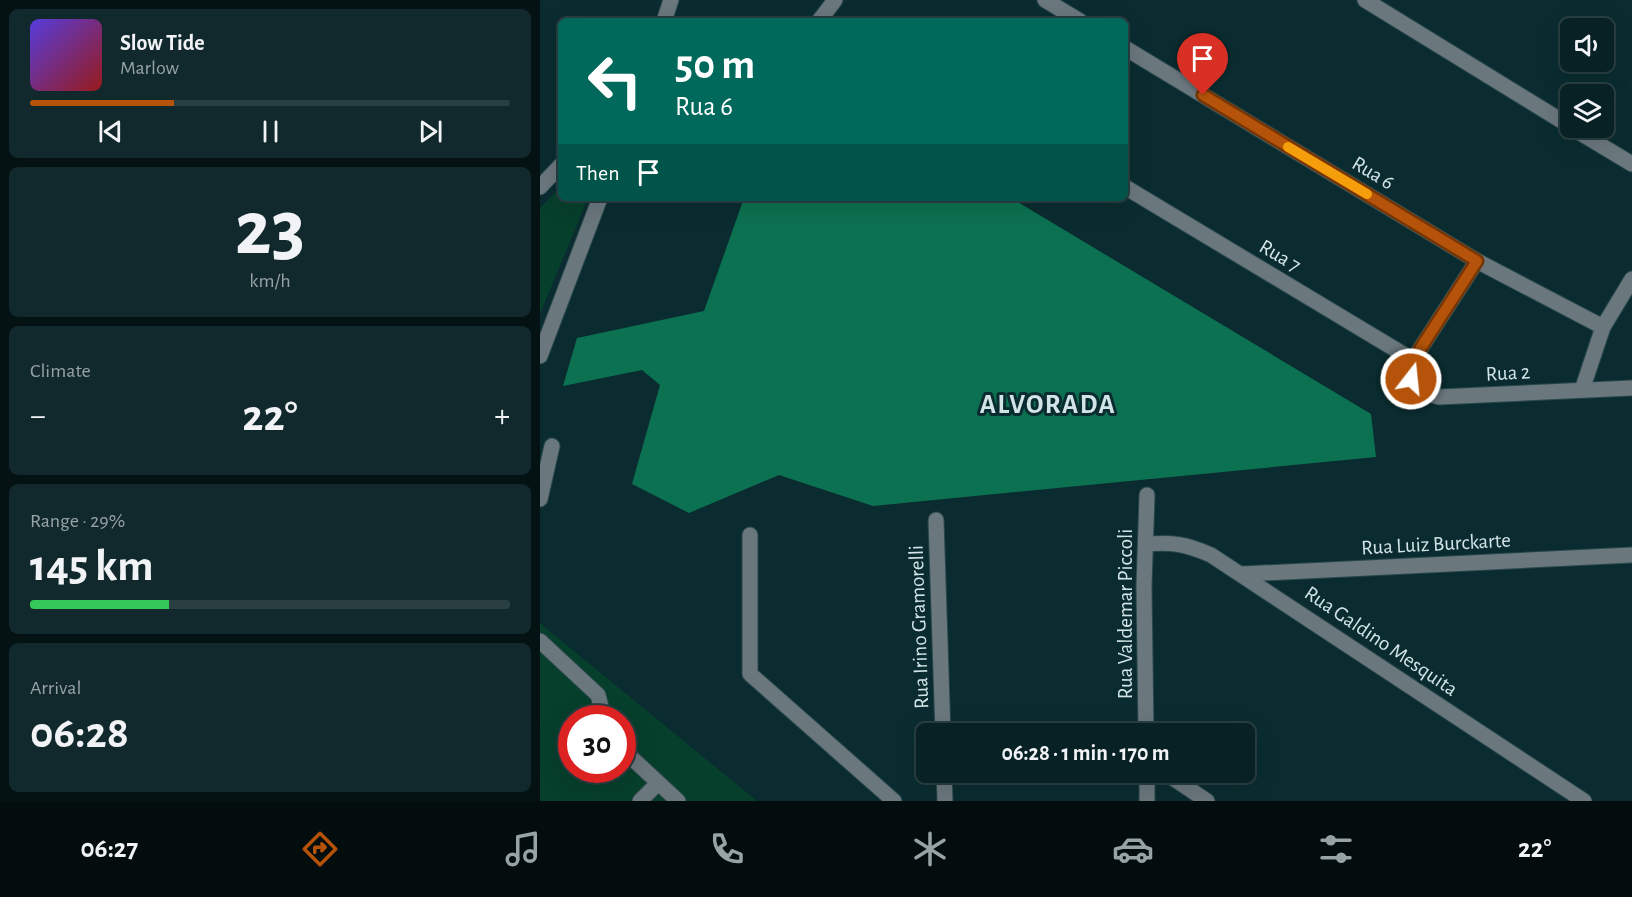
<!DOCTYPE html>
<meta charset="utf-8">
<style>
body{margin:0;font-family:"Alegreya Sans",sans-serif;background:#11292c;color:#f1f3f6;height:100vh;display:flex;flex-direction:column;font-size:22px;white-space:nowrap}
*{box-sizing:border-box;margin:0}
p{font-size:20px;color:#98a3a6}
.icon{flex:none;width:33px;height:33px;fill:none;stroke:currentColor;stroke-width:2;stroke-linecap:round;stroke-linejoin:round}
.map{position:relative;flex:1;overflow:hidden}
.side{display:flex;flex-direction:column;gap:9px;padding:9px;background:#041214;width:540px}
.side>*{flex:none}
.banner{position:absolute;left:18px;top:18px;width:570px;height:183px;border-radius:9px;box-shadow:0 6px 24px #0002,0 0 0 2px #293e41;background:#00695c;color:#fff;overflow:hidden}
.controls{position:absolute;left:1020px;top:18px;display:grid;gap:12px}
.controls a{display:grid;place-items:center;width:54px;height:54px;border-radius:9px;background:#082124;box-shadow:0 6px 24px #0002,0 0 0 2px #293e41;font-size:30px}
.speed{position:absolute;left:18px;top:705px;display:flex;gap:12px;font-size:30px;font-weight:700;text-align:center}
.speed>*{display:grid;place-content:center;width:78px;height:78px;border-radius:50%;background:#082124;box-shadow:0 6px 24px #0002,0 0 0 2px #293e41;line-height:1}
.speed .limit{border:9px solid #d22;background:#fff;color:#111}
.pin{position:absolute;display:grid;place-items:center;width:51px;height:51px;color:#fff;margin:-62px -26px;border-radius:50% 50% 50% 0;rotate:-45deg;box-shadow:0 0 6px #0007}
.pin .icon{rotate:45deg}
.me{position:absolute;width:66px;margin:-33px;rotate:16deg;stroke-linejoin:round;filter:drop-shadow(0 0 4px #0008)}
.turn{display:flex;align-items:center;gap:21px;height:126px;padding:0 18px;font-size:27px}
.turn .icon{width:78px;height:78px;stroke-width:2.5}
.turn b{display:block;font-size:42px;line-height:51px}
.then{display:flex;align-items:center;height:57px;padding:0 18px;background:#0003;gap:12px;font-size:22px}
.big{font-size:45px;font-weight:600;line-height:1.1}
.side .widget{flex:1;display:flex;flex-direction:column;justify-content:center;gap:9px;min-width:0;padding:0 21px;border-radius:9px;background:#11292c}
.side .dial{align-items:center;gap:0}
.dial b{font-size:78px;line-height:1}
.song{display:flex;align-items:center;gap:18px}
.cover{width:72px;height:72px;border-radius:9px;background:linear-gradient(135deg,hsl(250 70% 55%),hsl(0 70% 35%))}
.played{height:6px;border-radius:3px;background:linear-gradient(90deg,#b45309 30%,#293e41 30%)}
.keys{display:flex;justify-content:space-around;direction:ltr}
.heat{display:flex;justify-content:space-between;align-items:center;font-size:33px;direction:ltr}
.charge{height:9px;border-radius:4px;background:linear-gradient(90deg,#34c759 29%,#293e41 0)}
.trip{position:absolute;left:376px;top:723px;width:339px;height:60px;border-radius:9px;background:#082124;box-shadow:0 6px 24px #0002,0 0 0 2px #293e41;font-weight:600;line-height:60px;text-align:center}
.tab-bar{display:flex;height:96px;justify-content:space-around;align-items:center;background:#030d0e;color:#98a3a6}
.tab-bar .icon{width:42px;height:42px}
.tab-bar .on{color:#b45309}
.tab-bar b{font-size:27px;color:#f1f3f6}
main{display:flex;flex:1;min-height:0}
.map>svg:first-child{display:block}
.green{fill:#063f2c;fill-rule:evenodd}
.forest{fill:#0c7150}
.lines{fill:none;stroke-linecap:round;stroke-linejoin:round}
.minor-casing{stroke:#2a494d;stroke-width:17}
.minor{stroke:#6a777d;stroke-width:15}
.route-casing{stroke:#753606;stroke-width:15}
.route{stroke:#b45309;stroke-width:10}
.slow{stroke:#f59e0b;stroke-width:10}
.labels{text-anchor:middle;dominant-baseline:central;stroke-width:6;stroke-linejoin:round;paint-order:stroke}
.street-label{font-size:21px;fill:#d2e4e6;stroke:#0a2c30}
.district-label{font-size:27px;font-weight:bold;letter-spacing:1.5px;fill:#d2e4e6;stroke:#0a2c30}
</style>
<main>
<section class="side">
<div class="widget">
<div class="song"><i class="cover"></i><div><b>Slow Tide</b><p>Marlow</p></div></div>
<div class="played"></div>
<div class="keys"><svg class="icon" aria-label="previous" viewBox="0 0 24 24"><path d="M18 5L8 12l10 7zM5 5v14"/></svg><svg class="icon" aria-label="pause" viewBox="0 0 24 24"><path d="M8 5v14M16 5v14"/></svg><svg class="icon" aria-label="next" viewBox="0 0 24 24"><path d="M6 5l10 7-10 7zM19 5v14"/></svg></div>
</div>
<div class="widget dial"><b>23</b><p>km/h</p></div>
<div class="widget"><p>Climate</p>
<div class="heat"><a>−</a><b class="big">22°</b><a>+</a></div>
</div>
<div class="widget"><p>Range · 29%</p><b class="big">145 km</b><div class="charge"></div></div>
<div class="widget"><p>Arrival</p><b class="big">06:28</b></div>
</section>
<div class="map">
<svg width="1092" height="801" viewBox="0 0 1092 801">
<rect width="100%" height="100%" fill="#0a2c30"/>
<g class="green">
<path d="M21 187V198H48L0 314V208Z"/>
<path d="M0 623 13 634 217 801H0ZM32 718H82V770H32Z"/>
</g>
<path class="forest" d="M204 198H471L831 414 836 457 333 506 239 475 149 513 92 484 120 385 102 370 23 386 37 338 164 311Z"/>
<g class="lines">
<g class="minor-casing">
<g id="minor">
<path d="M505 0 540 21"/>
<path d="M825 0 1030 126"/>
<path d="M124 21 131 0"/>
<path d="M279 21 295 0"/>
<path d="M585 48 937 261 1063 327"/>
<path d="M1032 128 1092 164"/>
<path d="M0 187 21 165"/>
<path d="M585 187 873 360"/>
<path d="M937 261 873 360 871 379 883 392 899 397 1092 388"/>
<path d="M0 356 60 198"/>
<path d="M1042 390 1063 327 1092 279"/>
<path d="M0 499 12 446"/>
<path d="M396 520 403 734"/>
<path d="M210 535V674L354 801"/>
<path d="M606 544C633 542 646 544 671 555L1044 801"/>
<path d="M702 574 1092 555"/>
<path d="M0 641 58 695 64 718"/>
<path d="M606 734 604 586 607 495"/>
<path d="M82 749 138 801"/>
<path d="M404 772 405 801"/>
<path d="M607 772V801"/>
<path d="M624 772 667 801"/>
<path d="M100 801 118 783"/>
</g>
</g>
<use href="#minor" class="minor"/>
</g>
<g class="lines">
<g class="route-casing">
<path id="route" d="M663 95 937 261 873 360 871 379"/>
</g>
<use href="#route" class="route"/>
<path class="slow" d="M748 147 827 194"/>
</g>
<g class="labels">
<g class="street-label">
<text transform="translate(833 173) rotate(31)">Rua 6</text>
<text transform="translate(740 256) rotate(31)">Rua 7</text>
<text transform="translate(968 373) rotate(-3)">Rua 2</text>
<text transform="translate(896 544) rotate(-3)">Rua Luiz Burckarte</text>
<text transform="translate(585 614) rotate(-90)">Rua Valdemar Piccoli</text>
<text transform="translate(379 627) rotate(-92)">Rua Irino Gramorelli</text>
<text transform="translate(841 641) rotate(34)">Rua Galdino Mesquita</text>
</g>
<g class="district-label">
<text x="508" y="404">ALVORADA</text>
</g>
</g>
</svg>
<div class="controls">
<a><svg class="icon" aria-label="sound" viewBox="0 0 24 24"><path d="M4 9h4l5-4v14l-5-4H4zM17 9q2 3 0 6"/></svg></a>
<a><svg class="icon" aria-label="layers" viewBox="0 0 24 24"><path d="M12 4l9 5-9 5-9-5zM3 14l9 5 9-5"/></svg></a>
</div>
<div class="speed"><div class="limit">30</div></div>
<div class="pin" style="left:663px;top:95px;background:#d93025"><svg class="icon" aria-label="arrive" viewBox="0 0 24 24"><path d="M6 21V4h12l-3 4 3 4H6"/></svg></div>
<svg class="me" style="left:871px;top:379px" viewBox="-20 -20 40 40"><circle r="17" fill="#b45309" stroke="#fff" stroke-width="3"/><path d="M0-11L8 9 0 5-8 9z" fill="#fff"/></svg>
<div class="trip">06:28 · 1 min · 170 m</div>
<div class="banner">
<div class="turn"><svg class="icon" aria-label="left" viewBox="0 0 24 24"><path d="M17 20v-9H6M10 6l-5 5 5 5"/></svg><div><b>50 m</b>Rua 6</div></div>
<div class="then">Then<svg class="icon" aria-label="arrive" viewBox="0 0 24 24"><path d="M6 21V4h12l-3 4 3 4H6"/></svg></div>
</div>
</div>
</main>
<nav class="tab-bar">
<b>06:27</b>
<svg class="icon on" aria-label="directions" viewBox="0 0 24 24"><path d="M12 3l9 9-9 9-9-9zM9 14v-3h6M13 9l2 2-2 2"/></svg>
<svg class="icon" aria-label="music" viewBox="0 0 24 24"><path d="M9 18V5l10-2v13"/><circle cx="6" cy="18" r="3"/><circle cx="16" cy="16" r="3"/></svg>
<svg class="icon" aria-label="phone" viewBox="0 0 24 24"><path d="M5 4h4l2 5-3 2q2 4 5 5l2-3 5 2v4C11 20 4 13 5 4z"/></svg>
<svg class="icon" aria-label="climate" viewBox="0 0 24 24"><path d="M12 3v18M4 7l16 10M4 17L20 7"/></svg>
<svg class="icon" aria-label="car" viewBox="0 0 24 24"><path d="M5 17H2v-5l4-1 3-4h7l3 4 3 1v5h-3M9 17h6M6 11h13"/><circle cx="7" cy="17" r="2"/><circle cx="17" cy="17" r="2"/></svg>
<svg class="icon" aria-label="filters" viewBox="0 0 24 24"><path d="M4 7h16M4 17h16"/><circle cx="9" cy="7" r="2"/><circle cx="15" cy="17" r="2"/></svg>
<b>22°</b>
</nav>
